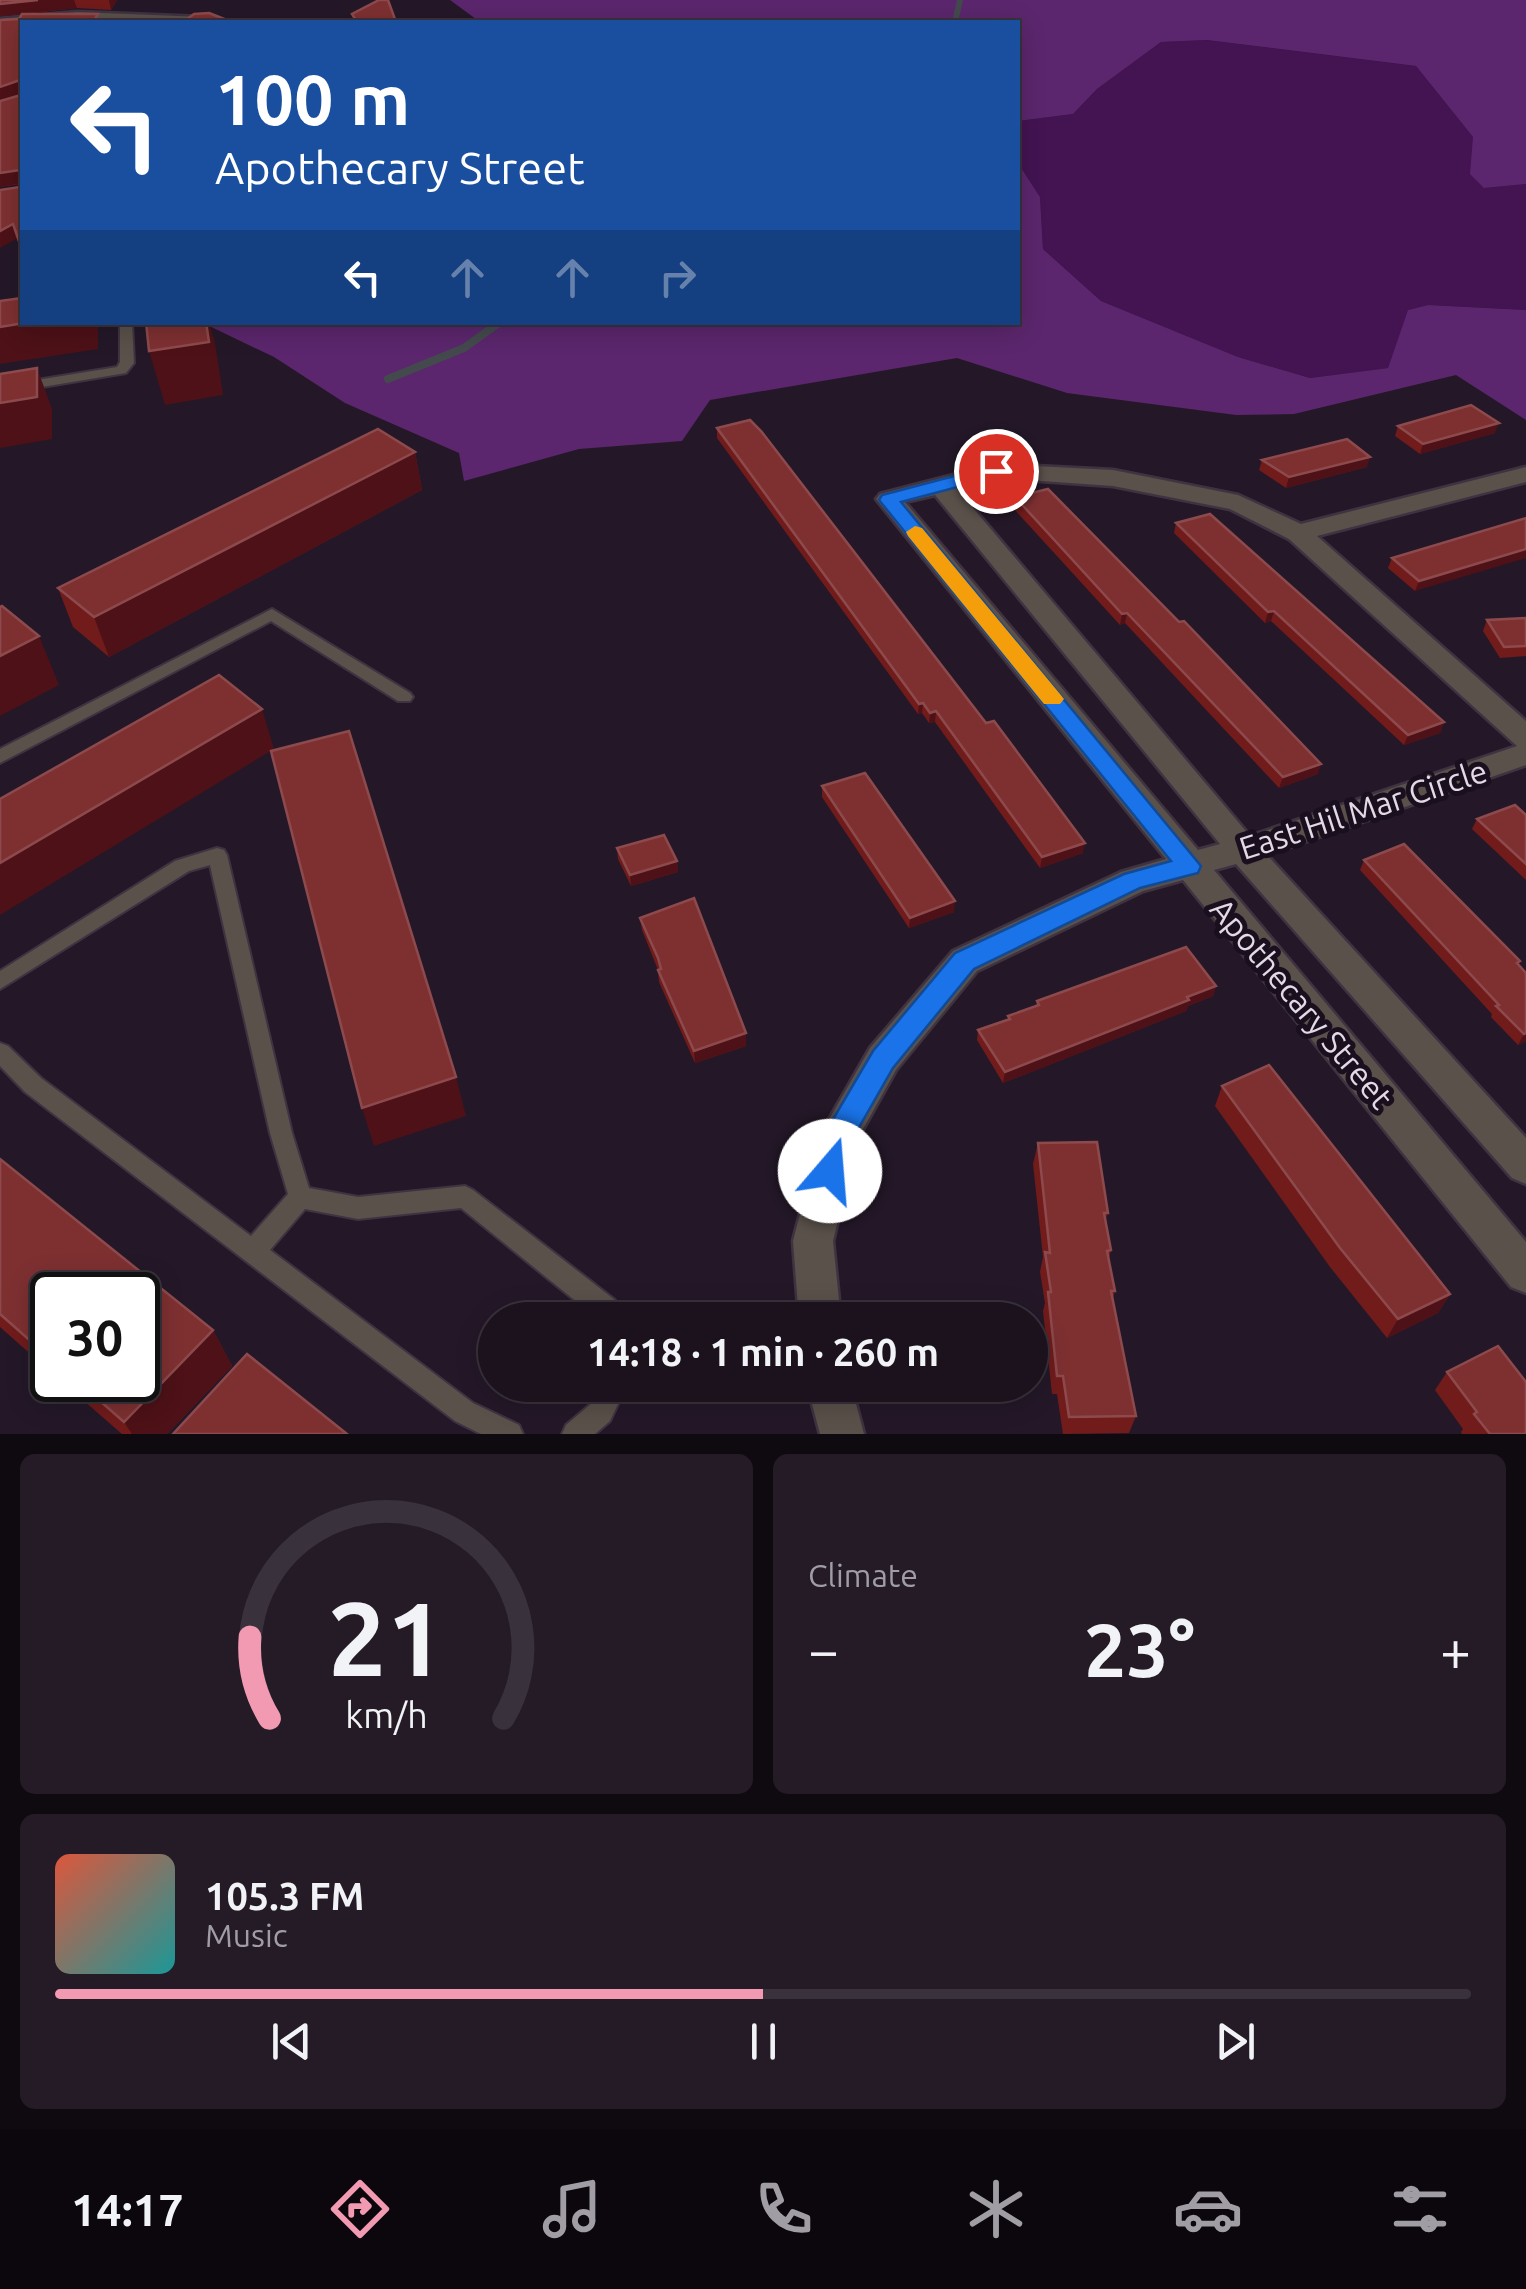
<!DOCTYPE html>
<meta charset="utf-8">
<style>
body{margin:0;font-family:Ubuntu,sans-serif;background:#241b27;color:#f1f3f6;height:100vh;display:flex;flex-direction:column;font-size:38px;white-space:nowrap}
*{box-sizing:border-box;margin:0}
p{font-size:32px;color:#a09ea4}
.icon{flex:none;width:55px;height:55px;fill:none;stroke:currentColor;stroke-width:2;stroke-linecap:round;stroke-linejoin:round}
.map{position:relative;height:1434px;overflow:hidden}
.drawer{display:flex;flex-direction:column;gap:20px;padding:20px;background:#0f0a10;flex:1}
.drawer>*{flex:none}
.guide{position:absolute;left:20px;top:20px;width:1000px;height:305px;border-radius:0px;box-shadow:0 5px 25px #0003,0 0 0 2px #39323c;background:#1a4fa0;color:#fff;overflow:hidden}
.speed{position:absolute;left:30px;top:1272px;display:flex;gap:20px;font-size:50px;font-weight:700;text-align:center}
.speed>*{display:grid;place-content:center;width:130px;height:130px;border-radius:50%;background:#1b121e;box-shadow:0 5px 25px #0003,0 0 0 2px #39323c;line-height:1}
.speed .limit{border:5px solid #111;border-radius:15px;background:#fff;color:#111}
.pin{position:absolute;display:grid;place-items:center;width:85px;height:85px;color:#fff;margin:-42px;border:5px solid #fff;border-radius:50%;box-shadow:0 2px 10px #0007}
.me{position:absolute;width:110px;margin:-55px;rotate:18deg;stroke-linejoin:round;filter:drop-shadow(0 0 8px #0008)}
.turn{display:flex;align-items:center;gap:35px;height:210px;padding:0 30px;font-size:45px}
.turn .icon{width:130px;height:130px;stroke-width:2.5}
.turn b{display:block;font-size:70px;line-height:85px}
.lanes{display:flex;align-items:center;height:95px;padding:0 30px;background:#0003;justify-content:center;gap:50px;direction:ltr}
.lanes .off{opacity:.35}
.big{font-size:75px;font-weight:600;line-height:1.1}
.drawer .card{flex:1;display:flex;flex-direction:column;justify-content:center;gap:15px;min-width:0;padding:0 35px;border-radius:15px;background:#241b27}
.drawer .dial{align-items:center;gap:0}
.dial svg{height:260px;overflow:visible;fill:none;stroke:#39323c;stroke-width:7;stroke-linecap:round;text-anchor:middle}
.dial text{fill:#f1f3f6;stroke:none}
.song{display:flex;align-items:center;gap:30px}
.cover{width:120px;height:120px;border-radius:15px;background:linear-gradient(135deg,hsl(10 70% 55%),hsl(180 70% 35%))}
.played{height:10px;border-radius:5px;background:linear-gradient(90deg,#f19ab1 50%,#39323c 50%)}
.keys{display:flex;justify-content:space-around;direction:ltr}
.heat{display:flex;justify-content:space-between;align-items:center;font-size:55px;direction:ltr}
.drawer .tiles{flex:1;display:grid;gap:20px;grid-template-columns:1fr 1fr}
.card:last-child{grid-column:span 2}
.trip{position:absolute;left:478px;top:1302px;width:570px;height:100px;border-radius:50px;background:#1b121e;box-shadow:0 5px 25px #0003,0 0 0 2px #39323c;font-weight:600;line-height:100px;text-align:center}
.dock{display:flex;height:160px;justify-content:space-around;align-items:center;background:#0b070c;color:#a09ea4}
.dock .icon{width:70px;height:70px}
.dock .on{color:#f19ab1}
.dock b{font-size:45px;color:#f1f3f6}
.map>svg:first-child{display:block}
.green{fill:#431352}
.forest{fill:#5b266d}
.lines{fill:none;stroke-linecap:round;stroke-linejoin:round}
.stream-far1{stroke:#44494e;stroke-width:6}
.stream{stroke:#44494e;stroke-width:8}
.lane-casing{stroke:#3f3342;stroke-width:4}
.street-casing{stroke:#3f3342;stroke-width:5}
.lane{fill:#5a514a;fill-rule:evenodd}
.street{fill:#5a514a;fill-rule:evenodd}
.wall{fill:#711b1b}
.shaded-wall{fill:#4d1117}
.building{fill:#7e3031;stroke:#8d4a4d;stroke-width:2.5}
.route{fill:#1a73e8;stroke:#114b97;stroke-width:2.5}
.slow{fill:#f59e0b}
.labels{text-anchor:middle;dominant-baseline:central;stroke-width:10;stroke-linejoin:round;paint-order:stroke}
.street-label{font-size:32px;fill:#e2dae5;stroke:#1a0f1e}
</style>
<div class="map">
<svg width="1526" height="1434" viewBox="0 0 1526 1434">
<rect width="100%" height="100%" fill="#241828"/>
<path class="green" d="M1207 40 1416 66 1473 137 1484 188 1526 184V310L1428 305 1409 310 1388 368 1310 378 1238 357 1101 301 1043 249 1040 197 1018 163V121L1073 114 1097 89 1161 42Z"/>
<g class="forest">
<path d="M450 0H1526V184L1484 188 1470 174 1473 137 1416 66 1207 40 1161 42 1097 89 1073 114 1018 121V22H480Z"/>
<path d="M1018 163 1040 197 1043 249 1101 301 1238 357 1310 378 1388 368 1408 310 1428 305 1526 310V420L1456 375 1294 414 1236 415 1067 393 957 358 710 400 682 441 579 449 464 481 459 453 345 403 274 357 203 323 1018 322Z"/>
</g>
<g class="lines">
<path class="stream-far1" d="M955 22 960 0"/>
<path class="stream" d="M388 379 464 348 500 322"/>
<g class="lane-casing">
<g id="lane">
<path d="M120 322H132L134 363 126 373 0 394V386L117 367 120 362Z"/>
<path d="M272 609 410 693 413 697 410 701H398L271 621 0 763V749Z"/>
<path d="M217 848 224 850 227 855 292 1133 309 1188 358 1197 465 1186 473 1190 615 1300 623 1320H599L461 1208 358 1219 305 1209 270 1250 473 1403 519 1425 523 1434H481L455 1421 25 1092 0 1066V1043L8 1046 41 1078 251 1236 288 1194 270 1133 210 865 189 871 0 989V971L175 861Z"/>
<path d="M601 1385H627L610 1421 595 1434H562L566 1425 592 1403Z"/>
</g>
</g>
<g class="street-casing">
<g id="street">
<path d="M77 12 203 17 211 22H22V27L0 29V19Z"/>
<path d="M996 464 1113 470 1238 495 1301 524 1526 467V482L1317 536 1526 721V765L1267 855 1526 1138V1184L1512 1178 1236 864 1214 870 1526 1242V1293L1511 1287 1183 880 1143 891 977 971 896 1070 858 1138 833 1241 841 1320H799L793 1241 820 1135 870 1048 953 951 1121 872 1166 859 876 499 880 494ZM996 478 1113 486 1230 509 1289 539 1517 746 1250 836 957 489ZM935 495 1220 844 1198 850 905 502Z"/>
<path d="M807 1385H851L864 1434H820Z"/>
</g>
</g>
<use href="#lane" class="lane"/>
<use href="#street" class="street"/>
</g>
<g class="wall">
<path d="M0 0H117L111 10 77 8 24 14 22 250 18 238 20 184 0 187 21 94 0 101 19 19 22 14 0 16Z"/>
<path d="M1398 426 1495 433 1420 454 1395 436Z"/>
<path d="M717 428 1083 853 1040 868 935 722 929 723 922 713 918 714 717 438Z"/>
<path d="M415 452 422 490 109 657 73 627 58 588Z"/>
<path d="M1262 460 1367 467 1286 488 1259 470Z"/>
<path d="M1015 497 1318 774 1279 788 1125 623 1120 625 1013 508Z"/>
<path d="M1526 518 1415 591 1388 568 1392 558Z"/>
<path d="M1176 523 1444 722 1440 733 1404 745 1271 621 1265 623 1174 533Z"/>
<path d="M1526 618V656L1500 658 1483 631 1487 620Z"/>
<path d="M822 786 954 912 909 928 822 797Z"/>
<path d="M1526 815V880L1472 829 1477 819Z"/>
<path d="M617 848 677 861 678 872 631 886 618 859Z"/>
<path d="M1364 860 1518 965 1526 1041 1518 1045 1491 1017 1492 1014 1360 870Z"/>
<path d="M640 918 746 1046 695 1063 659 982 658 970 642 930Z"/>
<path d="M1216 986 1213 996 1188 1006 1186 1011 1003 1083 977 1040 978 1030 1008 1020V1016L1036 1006 1037 1001Z"/>
<path d="M1222 1086 1450 1294 1438 1313 1387 1338 1330 1267 1215 1106Z"/>
<path d="M1038 1143 1108 1213 1105 1221 1111 1250 1109 1259 1115 1291 1113 1299 1136 1416 1129 1433 1063 1434 1057 1394H1052L1043 1311 1045 1303 1040 1272 1043 1257 1033 1164Z"/>
<path d="M0 1159 213 1330 232 1366 167 1434H122L60 1380H138L52 1295V1373L0 1327Z"/>
<path d="M1447 1372 1526 1434H1462L1461 1432 1463 1429 1435 1390Z"/>
</g>
<g class="shaded-wall">
<path d="M38 0H74L77 8 0 16V4Z"/>
<path d="M109 0H117L111 10Z"/>
<path d="M20 80 22 94 0 101V87Z"/>
<path d="M20 170 22 183 0 187V173Z"/>
<path d="M13 224 18 238 0 248V231Z"/>
<path d="M30 322H98V349L0 364V327Z"/>
<path d="M206 322H209L215 343 223 395 165 405 149 351Z"/>
<path d="M37 368 52 409V439L0 448V403Z"/>
<path d="M1499 423 1495 433 1420 454 1423 444Z"/>
<path d="M415 452 422 490 109 657 94 617Z"/>
<path d="M1370 457 1367 467 1286 488 1289 477Z"/>
<path d="M1526 549V558L1415 591 1419 581Z"/>
<path d="M1274 611 1271 621 1265 623 1268 612Z"/>
<path d="M1127 613 1125 623 1120 625 1122 614Z"/>
<path d="M39 636 59 685 0 716V656Z"/>
<path d="M923 703 922 713 918 714 919 704Z"/>
<path d="M262 709 274 749 0 915V863Z"/>
<path d="M936 711 935 722 929 723 930 713Z"/>
<path d="M1444 722 1440 733 1404 745 1408 735Z"/>
<path d="M1321 764 1318 774 1279 788 1283 777Z"/>
<path d="M1085 843 1083 853 1040 868 1042 857Z"/>
<path d="M677 861 678 872 631 886 630 875Z"/>
<path d="M955 901 954 912 909 928 910 918Z"/>
<path d="M1216 986 1213 996 1188 1006 1186 1011 1003 1083 1005 1072Z"/>
<path d="M746 1033V1046L695 1063 694 1051Z"/>
<path d="M1526 1033V1041L1518 1045 1524 1034Z"/>
<path d="M456 1077 466 1116 374 1146 362 1108Z"/>
<path d="M1450 1294 1438 1313 1387 1338 1398 1319Z"/>
<path d="M213 1330 232 1366 167 1434H132L124 1422Z"/>
</g>
<g class="building">
<path d="M0 0H38L0 4Z"/>
<path d="M379 0H388L396 22H357L352 14Z"/>
<path d="M209 13 232 22H183L194 14Z"/>
<path d="M22 14H98L93 22H22L21 247 13 224 0 231V190L20 187V170L0 173V101L21 95 20 80 0 87V20L19 19Z"/>
<path d="M22 298V322H30L0 327V301Z"/>
<path d="M146 322H206L209 342 149 351Z"/>
<path d="M37 368V397L0 403V374Z"/>
<path d="M1471 405 1499 423 1423 444 1398 426Z"/>
<path d="M750 420 761 431 986 723 994 721 1085 843 1042 857 936 711 930 713 923 703 919 704 717 428Z"/>
<path d="M378 429 415 452 94 617 58 588Z"/>
<path d="M1347 439 1370 457 1289 477 1262 460Z"/>
<path d="M1048 489 1179 622 1184 621 1321 764 1283 777 1127 613 1122 614 1015 497Z"/>
<path d="M1210 514 1444 722 1408 735 1274 611 1268 612 1176 523Z"/>
<path d="M1526 518V549L1419 581 1392 558Z"/>
<path d="M2 606 39 636 0 656V607Z"/>
<path d="M1526 618V646L1504 647 1487 620Z"/>
<path d="M219 675 262 709 0 863V799Z"/>
<path d="M349 731 456 1077 362 1108 271 751Z"/>
<path d="M865 773 955 901 910 918 822 786Z"/>
<path d="M1515 805 1526 815V864L1477 819Z"/>
<path d="M664 835 677 861 630 875 617 848Z"/>
<path d="M1404 844 1520 961 1517 963 1526 973V1033L1524 1034 1496 1006 1499 1005 1364 860Z"/>
<path d="M694 898 746 1033 694 1051 658 970 661 969 658 958 640 918Z"/>
<path d="M1186 947 1216 986 1187 997 1189 1000 1005 1072 978 1030 1010 1019 1008 1016 1039 1005 1037 1001Z"/>
<path d="M1269 1065 1450 1294 1398 1319 1340 1248 1222 1086Z"/>
<path d="M1097 1142 1108 1213H1104L1111 1250 1107 1251 1115 1291H1111L1136 1416 1069 1417 1063 1376H1057L1048 1292H1051L1045 1252 1050 1253 1038 1143Z"/>
<path d="M0 1159 213 1330 124 1422 76 1380H138V1295H52V1360L0 1314Z"/>
<path d="M1498 1346 1526 1382V1434H1490L1474 1414 1477 1412 1447 1372Z"/>
<path d="M247 1354 347 1434H173Z"/>
</g>
<path class="route" d="M996 465 1006 471 1003 475 901 502 1201 866 1198 873 1140 888 974 969 893 1068 853 1138 841 1180 830 1184 820 1180 815 1171 829 1126 873 1051 955 953 1124 874 1171 861 879 500 882 495Z"/>
<path class="slow" d="M915 526 922 528 1060 694 1064 699 1060 704H1044L908 536 906 532Z"/>
<g class="labels">
<g class="street-label">
<text transform="translate(1363 809) rotate(-18)">East Hil Mar Circle</text>
<text transform="translate(1302 1003) rotate(50)">Apothecary Street</text>
</g>
</g>
</svg>
<div class="speed"><div class="limit">30</div></div>
<div class="pin" style="left:996px;top:471px;background:#d93025"><svg class="icon" aria-label="arrive" viewBox="0 0 24 24"><path d="M6 21V4h12l-3 4 3 4H6"/></svg></div>
<svg class="me" style="left:830px;top:1171px" viewBox="-20 -20 40 40"><circle r="19" fill="#fff"/><path d="M0-13L10 11 0 6-10 11z" fill="#1a73e8"/></svg>
<div class="trip">14:18 · 1 min · 260 m</div>
<div class="guide">
<div class="turn"><svg class="icon" aria-label="left" viewBox="0 0 24 24"><path d="M17 20v-9H6M10 6l-5 5 5 5"/></svg><div><b>100 m</b>Apothecary Street</div></div>
<div class="lanes"><svg class="icon" aria-label="left" viewBox="0 0 24 24"><path d="M17 20v-9H6M10 6l-5 5 5 5"/></svg><svg class="icon off" aria-label="ahead" viewBox="0 0 24 24"><path d="M12 20V5M6 11l6-6 6 6"/></svg><svg class="icon off" aria-label="ahead" viewBox="0 0 24 24"><path d="M12 20V5M6 11l6-6 6 6"/></svg><svg class="icon off" aria-label="right" viewBox="0 0 24 24"><path d="M7 20v-9h11M14 6l5 5-5 5"/></svg></div>
</div>
</div>
<section class="drawer">
<div class="tiles">
<div class="card dial"><svg viewBox="0 0 100 80">
<path d="M14 69A42 42 0 1 1 86 69"/>
<path d="M14 69A42 42 0 0 1 8 44" stroke="#f19ab1"/>
<text x="50" y="56" font-size="32" font-weight="700">21</text>
<text x="50" y="72" font-size="11">km/h</text>
</svg></div>
<div class="card"><p>Climate</p>
<div class="heat"><a>−</a><b class="big">23°</b><a>+</a></div>
</div>
<div class="card">
<div class="song"><i class="cover"></i><div><b>105.3 FM</b><p>Music</p></div></div>
<div class="played"></div>
<div class="keys"><svg class="icon" aria-label="previous" viewBox="0 0 24 24"><path d="M18 5L8 12l10 7zM5 5v14"/></svg><svg class="icon" aria-label="pause" viewBox="0 0 24 24"><path d="M8 5v14M16 5v14"/></svg><svg class="icon" aria-label="next" viewBox="0 0 24 24"><path d="M6 5l10 7-10 7zM19 5v14"/></svg></div>
</div>
</div>
</section>
<nav class="dock">
<b>14:17</b>
<svg class="icon on" aria-label="directions" viewBox="0 0 24 24"><path d="M12 3l9 9-9 9-9-9zM9 14v-3h6M13 9l2 2-2 2"/></svg>
<svg class="icon" aria-label="music" viewBox="0 0 24 24"><path d="M9 18V5l10-2v13"/><circle cx="6" cy="18" r="3"/><circle cx="16" cy="16" r="3"/></svg>
<svg class="icon" aria-label="phone" viewBox="0 0 24 24"><path d="M5 4h4l2 5-3 2q2 4 5 5l2-3 5 2v4C11 20 4 13 5 4z"/></svg>
<svg class="icon" aria-label="climate" viewBox="0 0 24 24"><path d="M12 3v18M4 7l16 10M4 17L20 7"/></svg>
<svg class="icon" aria-label="car" viewBox="0 0 24 24"><path d="M5 17H2v-5l4-1 3-4h7l3 4 3 1v5h-3M9 17h6M6 11h13"/><circle cx="7" cy="17" r="2"/><circle cx="17" cy="17" r="2"/></svg>
<svg class="icon" aria-label="filters" viewBox="0 0 24 24"><path d="M4 7h16M4 17h16"/><circle cx="9" cy="7" r="2"/><circle cx="15" cy="17" r="2"/></svg>
</nav>
